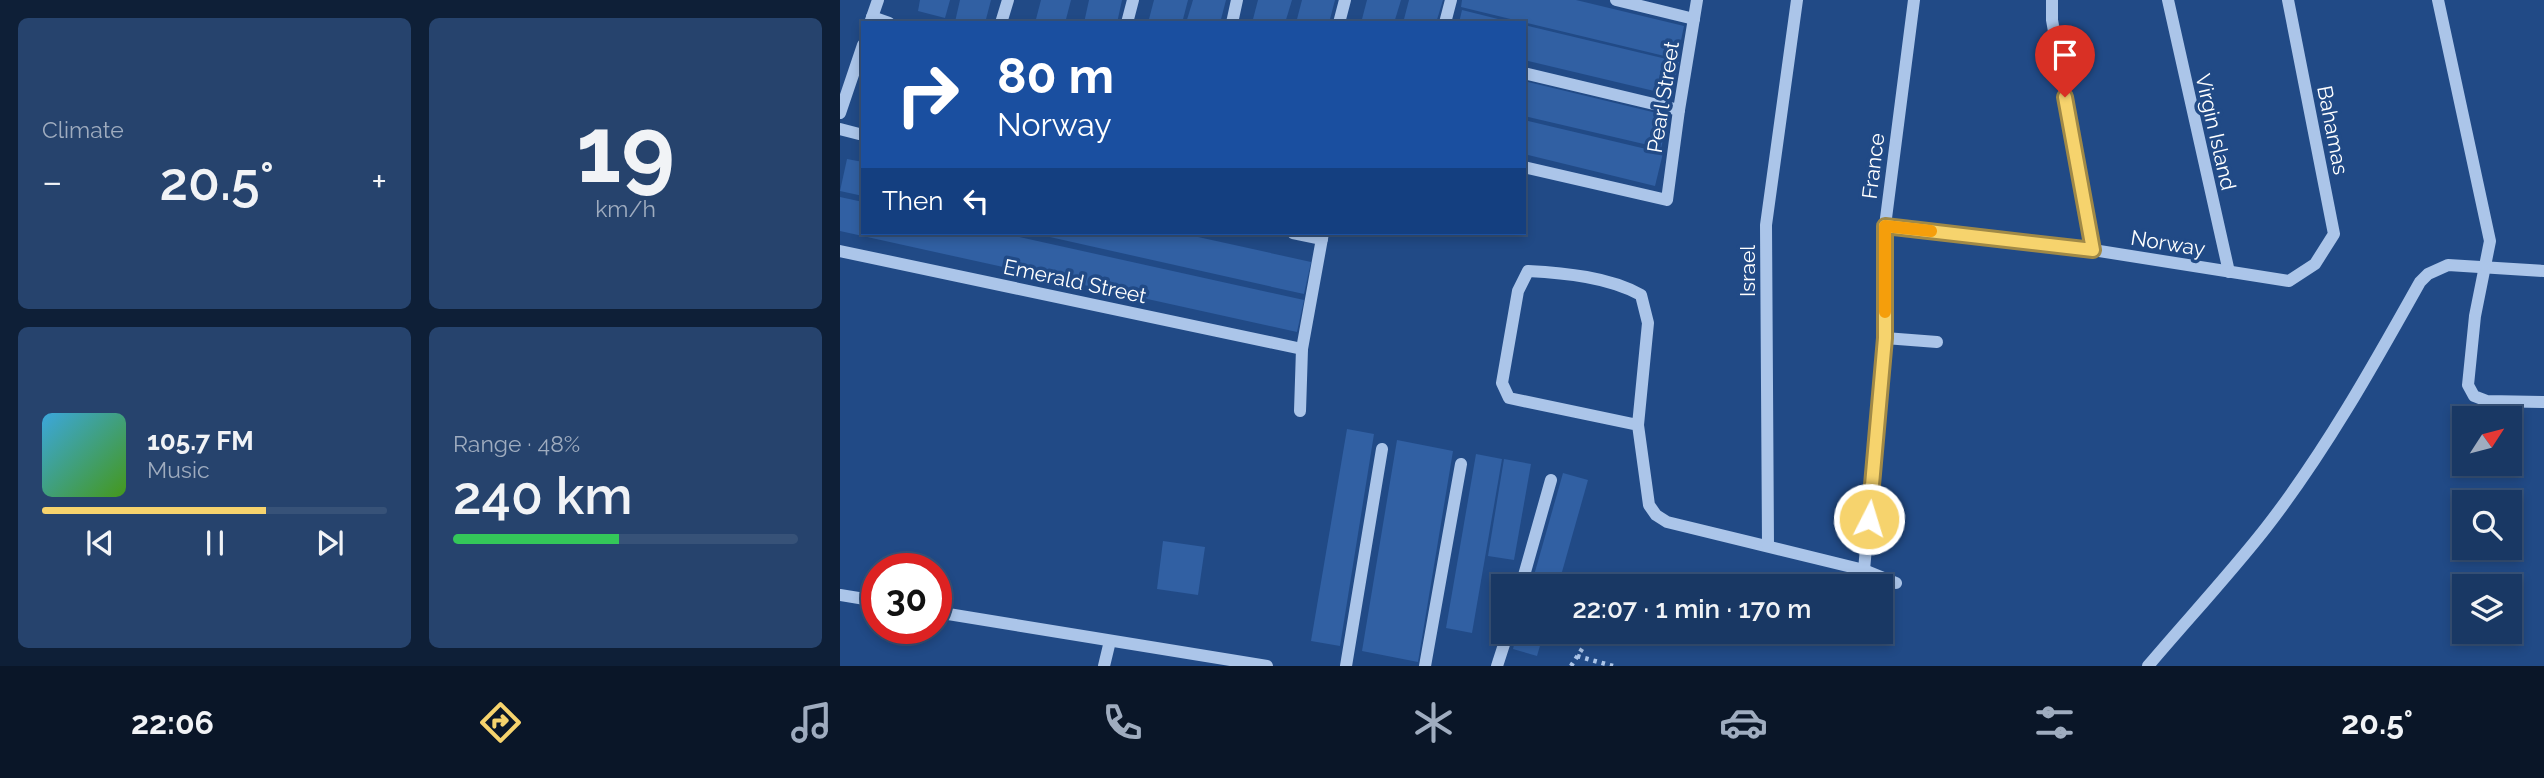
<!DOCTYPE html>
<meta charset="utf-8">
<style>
body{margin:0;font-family:Raleway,sans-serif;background:#26436d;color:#f1f3f6;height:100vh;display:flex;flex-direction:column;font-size:26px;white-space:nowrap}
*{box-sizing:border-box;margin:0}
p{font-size:23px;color:#9facbf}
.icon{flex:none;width:38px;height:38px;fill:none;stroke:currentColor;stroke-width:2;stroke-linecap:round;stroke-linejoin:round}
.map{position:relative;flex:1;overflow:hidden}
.sheet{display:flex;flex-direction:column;gap:18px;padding:18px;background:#0e1f37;width:840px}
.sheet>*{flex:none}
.guide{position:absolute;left:21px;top:21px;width:665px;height:214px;border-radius:0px;box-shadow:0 4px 10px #0003,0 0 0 2px #375278;background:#1a4fa0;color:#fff;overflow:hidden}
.needle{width:46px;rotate:54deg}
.fabs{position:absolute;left:1612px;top:406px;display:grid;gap:14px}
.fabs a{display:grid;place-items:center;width:70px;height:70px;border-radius:0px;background:#193864;box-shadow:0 4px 10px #0003,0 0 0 2px #375278;font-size:35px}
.speed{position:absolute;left:21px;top:553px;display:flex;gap:14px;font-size:35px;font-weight:700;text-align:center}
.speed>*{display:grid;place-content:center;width:91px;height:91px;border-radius:50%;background:#193864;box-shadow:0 4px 10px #0003,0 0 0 2px #375278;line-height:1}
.speed .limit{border:10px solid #d22;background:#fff;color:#111}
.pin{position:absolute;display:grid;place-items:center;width:60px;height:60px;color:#fff;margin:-72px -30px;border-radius:50% 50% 50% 0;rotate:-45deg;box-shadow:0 0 7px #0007}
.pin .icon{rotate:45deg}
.me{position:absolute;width:77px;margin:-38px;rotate:5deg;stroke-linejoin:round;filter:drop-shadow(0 0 5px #0008)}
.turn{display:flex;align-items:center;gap:24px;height:147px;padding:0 21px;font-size:32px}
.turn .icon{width:91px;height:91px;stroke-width:2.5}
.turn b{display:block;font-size:49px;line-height:60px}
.then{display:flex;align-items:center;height:66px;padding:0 21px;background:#0003;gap:14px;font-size:26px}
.big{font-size:52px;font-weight:600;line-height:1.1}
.sheet .tile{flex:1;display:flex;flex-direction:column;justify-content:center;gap:10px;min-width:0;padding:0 24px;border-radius:10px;background:#26436d}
.sheet .dial{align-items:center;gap:0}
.dial b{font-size:91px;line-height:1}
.song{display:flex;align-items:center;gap:21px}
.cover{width:84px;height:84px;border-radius:10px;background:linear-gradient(135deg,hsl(200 70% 55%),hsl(100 70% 35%))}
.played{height:7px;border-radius:4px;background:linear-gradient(90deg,#f6d36d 65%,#375278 65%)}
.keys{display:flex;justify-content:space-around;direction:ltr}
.heat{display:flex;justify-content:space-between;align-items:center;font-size:38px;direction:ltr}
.charge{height:10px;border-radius:5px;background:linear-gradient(90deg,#34c759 48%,#375278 0)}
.sheet .tiles{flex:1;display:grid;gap:18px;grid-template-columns:repeat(2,1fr)}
.trip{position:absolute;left:651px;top:574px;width:402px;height:70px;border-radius:0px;background:#193864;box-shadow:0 4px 10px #0003,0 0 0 2px #375278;font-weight:600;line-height:70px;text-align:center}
.menu{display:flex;height:112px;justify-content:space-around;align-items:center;background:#0a1628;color:#9facbf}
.menu .icon{width:49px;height:49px}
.menu .selected{color:#f6d36d}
.menu b{font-size:32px;color:#f1f3f6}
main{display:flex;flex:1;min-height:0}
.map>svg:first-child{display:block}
.building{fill:#3160a3}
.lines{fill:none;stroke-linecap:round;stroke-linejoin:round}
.path{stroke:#abc5e9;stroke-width:4.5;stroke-dasharray:3.5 5;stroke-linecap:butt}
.minor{stroke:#abc5e9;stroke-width:12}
.route-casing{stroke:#a08947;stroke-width:18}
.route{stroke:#f6d36d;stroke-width:12}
.slow{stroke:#f59e0b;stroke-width:12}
.labels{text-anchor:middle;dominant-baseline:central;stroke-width:7;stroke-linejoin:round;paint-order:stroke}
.street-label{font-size:21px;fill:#fff;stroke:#214a86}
</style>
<main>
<section class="sheet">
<div class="tiles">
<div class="tile"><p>Climate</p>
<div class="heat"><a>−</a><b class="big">20.5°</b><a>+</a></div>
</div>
<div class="tile dial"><b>19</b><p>km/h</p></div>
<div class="tile">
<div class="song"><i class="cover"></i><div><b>105.7 FM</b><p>Music</p></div></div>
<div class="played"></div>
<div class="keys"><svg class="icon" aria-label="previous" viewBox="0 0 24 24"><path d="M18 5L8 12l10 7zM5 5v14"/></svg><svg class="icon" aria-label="pause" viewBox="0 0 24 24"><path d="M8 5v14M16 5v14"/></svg><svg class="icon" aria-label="next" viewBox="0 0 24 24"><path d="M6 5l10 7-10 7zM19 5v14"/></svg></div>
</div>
<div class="tile"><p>Range · 48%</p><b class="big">240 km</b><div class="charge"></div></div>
</div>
</section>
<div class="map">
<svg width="1704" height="666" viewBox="0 0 1704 666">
<rect width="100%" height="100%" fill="#214a86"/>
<g class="building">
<path d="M80 0H110L105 18 78 11Z"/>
<path d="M120 0H151L145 23 115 22Z"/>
<path d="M201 0H231L225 23H195Z"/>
<path d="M249 0H282L277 23H244Z"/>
<path d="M314 0H348L342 23H308Z"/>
<path d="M353 0H386L380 23H346Z"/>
<path d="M418 0H452L445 23H412Z"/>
<path d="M462 0H495L489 23H456Z"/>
<path d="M527 0H561L554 23H521Z"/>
<path d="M569 0H603L596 23H563Z"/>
<path d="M622 0H736L844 26 837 59 621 7Z"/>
<path d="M622 10 670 22 669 23H619Z"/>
<path d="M684 25 839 62 831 95 684 60Z"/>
<path d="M684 81 829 116 821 148 684 116Z"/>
<path d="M684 120 823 153 815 186 684 154Z"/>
<path d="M7 159 23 162V196L0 191Z"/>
<path d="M0 197 23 202V233H161L464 300 457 332 0 231Z"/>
<path d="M192 233H340L471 262 464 294Z"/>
<path d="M507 429 534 434 500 646 471 641Z"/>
<path d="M557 440 613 451 578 662 522 651Z"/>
<path d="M636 454 662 459 632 633 606 628Z"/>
<path d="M664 459 691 464 674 560 648 556Z"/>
<path d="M723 473 748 480 718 586H691Z"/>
<path d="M323 541 365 547 358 595 317 589Z"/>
<path d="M677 632H704L697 656 673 649Z"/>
</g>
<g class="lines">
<g class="path">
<path d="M737 656 773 666"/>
<path d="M731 666 753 632"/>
</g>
<g class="minor">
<path d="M776 0 854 19"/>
<path d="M1212 0V20L1253 250"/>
<path d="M1328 0 1389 272"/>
<path d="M1598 0 1650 241 1635 316 1628 385 1634 396 1647 401 1704 402"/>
<path d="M32 17 49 23"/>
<path d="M30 23 38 0"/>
<path d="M161 23 168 0"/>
<path d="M287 23 293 0"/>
<path d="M392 23 397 0"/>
<path d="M499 23 505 0"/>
<path d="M605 23 611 0"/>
<path d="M684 73 839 110"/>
<path d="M0 113 23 45"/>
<path d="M0 129 23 135"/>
<path d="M684 167 827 200 839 110 857 0"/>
<path d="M1045 226 1253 250 1449 281 1475 264 1494 234 1448 0"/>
<path d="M453 233 482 239"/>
<path d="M0 251 462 349"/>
<path d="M1045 338 1097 342"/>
<path d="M460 411 462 349 483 233"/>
<path d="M798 425 669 398 662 383 678 291 688 271C725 273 769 277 801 295L808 323 798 425 809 505 816 515 827 522 1024 570 1056 583"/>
<path d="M928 545 926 225 957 0"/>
<path d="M1024 570 1045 338V226L1074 0"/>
<path d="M681 586 711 480"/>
<path d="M0 595 37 601"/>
<path d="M96 612 427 666"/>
<path d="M264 666 270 641"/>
<path d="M506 666 542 449"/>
<path d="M585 666 621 464"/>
<path d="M657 666 668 632"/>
<path d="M1308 666C1347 620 1388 576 1425 529 1485 452 1533 366 1580 282L1588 274 1608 265 1704 271"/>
</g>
</g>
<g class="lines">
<g class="route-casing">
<path id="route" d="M1029 519 1045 338V226L1253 250 1225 97"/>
</g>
<use href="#route" class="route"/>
<path class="slow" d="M1045 312V226L1091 231"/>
</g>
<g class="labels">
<g class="street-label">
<text transform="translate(823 97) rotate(-81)">Pearl Street</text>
<text transform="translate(1493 130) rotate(79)">Bahamas</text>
<text transform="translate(1376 132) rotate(77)">Virgin Island</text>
<text transform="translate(1033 166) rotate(-83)">France</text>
<text transform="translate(1328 243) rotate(9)">Norway</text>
<text transform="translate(907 271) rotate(-90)">Israel</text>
<text transform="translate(235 281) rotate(12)">Emerald Street</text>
</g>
</g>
</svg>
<div class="fabs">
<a><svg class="needle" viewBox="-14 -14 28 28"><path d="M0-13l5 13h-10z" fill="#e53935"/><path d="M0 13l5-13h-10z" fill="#9facbf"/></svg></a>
<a><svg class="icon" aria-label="search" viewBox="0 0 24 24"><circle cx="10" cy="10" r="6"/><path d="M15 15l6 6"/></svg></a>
<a><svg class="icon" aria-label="layers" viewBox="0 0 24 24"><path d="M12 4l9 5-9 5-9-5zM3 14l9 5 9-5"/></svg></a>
</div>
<div class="speed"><div class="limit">30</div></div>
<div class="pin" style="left:1225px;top:97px;background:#d93025"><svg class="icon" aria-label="arrive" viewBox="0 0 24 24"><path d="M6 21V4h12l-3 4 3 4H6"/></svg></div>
<svg class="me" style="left:1029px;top:519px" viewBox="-20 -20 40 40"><circle r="17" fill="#f6d36d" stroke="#fff" stroke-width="3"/><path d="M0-11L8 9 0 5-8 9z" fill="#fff"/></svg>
<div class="trip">22:07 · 1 min · 170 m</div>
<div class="guide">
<div class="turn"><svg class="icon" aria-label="right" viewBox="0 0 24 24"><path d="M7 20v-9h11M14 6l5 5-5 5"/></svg><div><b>80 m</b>Norway</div></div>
<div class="then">Then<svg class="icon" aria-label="left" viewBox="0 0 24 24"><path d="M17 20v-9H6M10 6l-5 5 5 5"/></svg></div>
</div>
</div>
</main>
<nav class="menu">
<b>22:06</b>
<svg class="icon selected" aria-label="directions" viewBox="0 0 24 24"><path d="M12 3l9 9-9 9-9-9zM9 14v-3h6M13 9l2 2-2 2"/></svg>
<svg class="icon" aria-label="music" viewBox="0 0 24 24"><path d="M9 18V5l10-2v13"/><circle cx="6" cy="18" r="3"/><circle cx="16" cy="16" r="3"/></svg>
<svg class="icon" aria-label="phone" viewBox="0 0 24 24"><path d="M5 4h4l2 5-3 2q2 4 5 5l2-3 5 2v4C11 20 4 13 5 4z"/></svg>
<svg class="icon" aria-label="climate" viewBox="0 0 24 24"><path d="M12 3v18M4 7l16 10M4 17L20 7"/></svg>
<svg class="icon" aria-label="car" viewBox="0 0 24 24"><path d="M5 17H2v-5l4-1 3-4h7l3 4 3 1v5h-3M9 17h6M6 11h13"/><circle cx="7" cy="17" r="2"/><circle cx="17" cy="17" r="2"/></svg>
<svg class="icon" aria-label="filters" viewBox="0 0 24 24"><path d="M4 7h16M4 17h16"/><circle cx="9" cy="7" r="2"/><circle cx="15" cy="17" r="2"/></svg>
<b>20.5°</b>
</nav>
